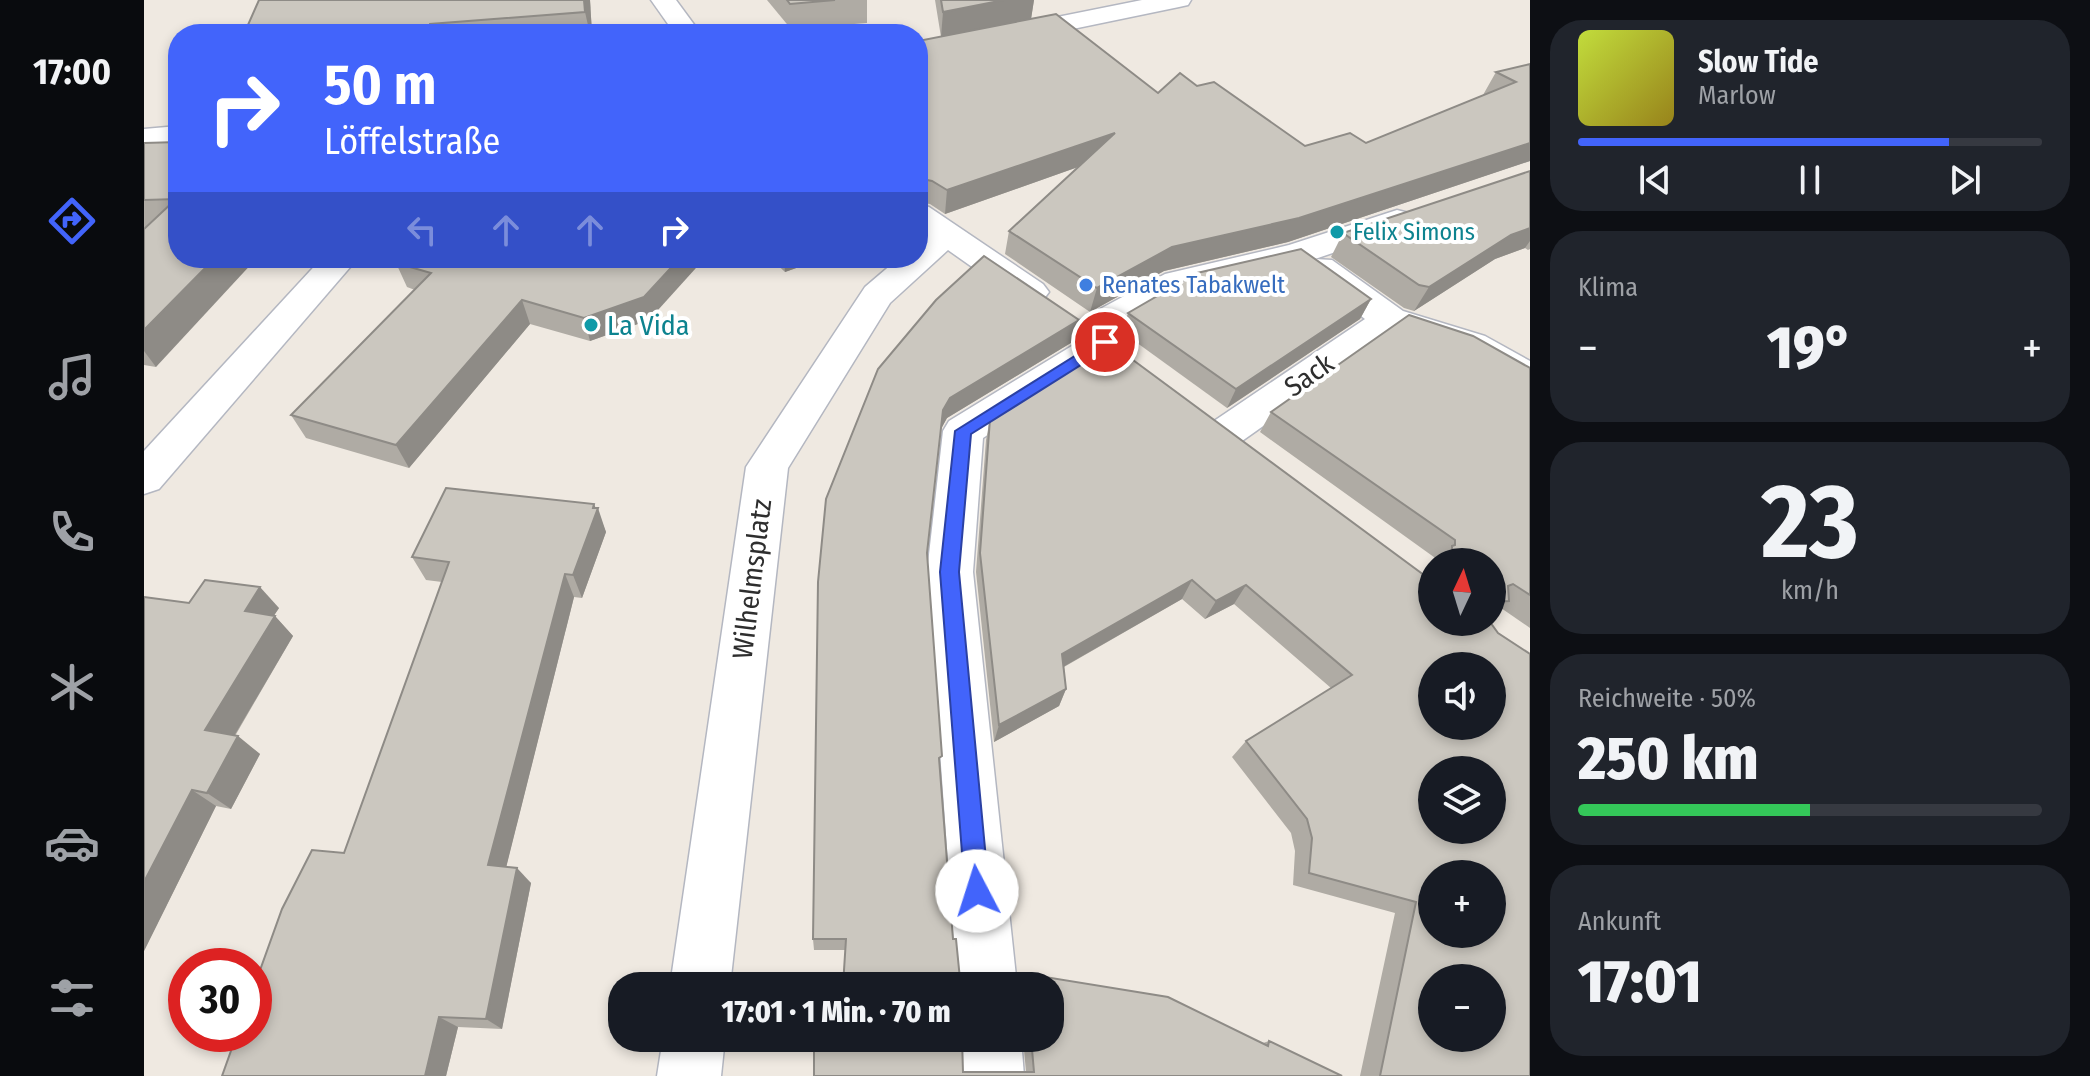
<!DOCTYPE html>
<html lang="de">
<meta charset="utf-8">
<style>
body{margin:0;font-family:"Fira Sans Condensed",sans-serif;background:#20242c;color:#f1f3f6;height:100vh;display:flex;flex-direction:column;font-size:30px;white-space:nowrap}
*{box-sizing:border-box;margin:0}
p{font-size:26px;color:#9ea1a6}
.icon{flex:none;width:44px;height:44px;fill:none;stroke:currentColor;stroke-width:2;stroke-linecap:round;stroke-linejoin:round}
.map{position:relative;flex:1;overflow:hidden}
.panel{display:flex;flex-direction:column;gap:20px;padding:20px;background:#0d0f14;width:560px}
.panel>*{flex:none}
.hud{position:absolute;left:24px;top:24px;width:760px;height:244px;border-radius:32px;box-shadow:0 4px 12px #0003;background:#4264fb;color:#fff;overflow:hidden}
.needle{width:52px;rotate:4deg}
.buttons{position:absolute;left:1274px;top:548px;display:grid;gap:16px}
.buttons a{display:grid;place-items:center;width:88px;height:88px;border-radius:50%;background:#171b24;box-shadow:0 4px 12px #0003;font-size:40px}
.speed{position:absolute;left:24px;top:948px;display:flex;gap:16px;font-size:40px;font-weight:700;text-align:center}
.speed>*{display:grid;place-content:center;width:104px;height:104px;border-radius:50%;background:#171b24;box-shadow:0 4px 12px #0003;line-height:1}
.speed .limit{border:12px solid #d22;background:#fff;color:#111}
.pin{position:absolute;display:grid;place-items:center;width:68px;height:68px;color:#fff;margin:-34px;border:4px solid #fff;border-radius:50%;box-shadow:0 2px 8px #0007}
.me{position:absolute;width:88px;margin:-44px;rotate:355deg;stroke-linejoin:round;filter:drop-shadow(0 0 6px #0008)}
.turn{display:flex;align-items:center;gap:28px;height:168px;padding:0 24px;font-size:36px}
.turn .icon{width:104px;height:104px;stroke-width:2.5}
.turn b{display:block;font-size:56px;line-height:68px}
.lanes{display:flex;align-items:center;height:76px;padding:0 24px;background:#0003;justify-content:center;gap:40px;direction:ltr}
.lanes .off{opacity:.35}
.big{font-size:60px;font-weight:800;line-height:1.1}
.panel .card{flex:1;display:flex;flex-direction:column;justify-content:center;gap:12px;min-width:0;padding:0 28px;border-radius:32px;background:#20242c}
.panel .dial{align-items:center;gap:0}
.dial b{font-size:104px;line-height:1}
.song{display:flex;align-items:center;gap:24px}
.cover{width:96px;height:96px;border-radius:12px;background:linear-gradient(135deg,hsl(70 70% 55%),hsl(50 70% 35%))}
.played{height:8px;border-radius:4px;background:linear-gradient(90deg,#4264fb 80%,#363941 80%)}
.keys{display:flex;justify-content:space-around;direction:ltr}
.heat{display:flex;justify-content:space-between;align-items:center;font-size:44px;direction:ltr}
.charge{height:12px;border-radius:6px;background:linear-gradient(90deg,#34c759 50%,#363941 0)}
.trip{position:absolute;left:464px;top:972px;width:456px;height:80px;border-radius:32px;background:#171b24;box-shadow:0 4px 12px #0003;font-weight:800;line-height:80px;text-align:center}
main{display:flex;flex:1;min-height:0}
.tab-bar{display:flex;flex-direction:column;width:144px;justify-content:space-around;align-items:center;background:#090b0e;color:#9ea1a6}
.tab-bar .icon{width:56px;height:56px}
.tab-bar .current{color:#4264fb}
.tab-bar b{font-size:36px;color:#f1f3f6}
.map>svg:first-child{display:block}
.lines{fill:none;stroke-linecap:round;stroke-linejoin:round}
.street-casing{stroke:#b4b7c1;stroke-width:3}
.secondary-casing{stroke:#b4b7c1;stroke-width:3}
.street{fill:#fff;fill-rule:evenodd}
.secondary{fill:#fff;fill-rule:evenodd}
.wall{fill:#afaba4}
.shaded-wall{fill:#8e8b86}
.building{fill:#cbc7bf;stroke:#8e8b86;stroke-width:2;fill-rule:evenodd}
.route{fill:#4264fb;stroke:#2b41a3;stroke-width:2}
.culture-dot{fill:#0f9aa8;stroke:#fff;stroke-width:3}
.shop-dot{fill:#3f7fe0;stroke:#fff;stroke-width:3}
.labels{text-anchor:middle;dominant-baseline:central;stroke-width:8;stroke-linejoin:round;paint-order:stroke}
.far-culture-label{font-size:24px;fill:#0d838f;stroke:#fff;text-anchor:start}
.far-shop-label{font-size:24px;fill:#366cbe;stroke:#fff;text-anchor:start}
.culture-label{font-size:28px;fill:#0d838f;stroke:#fff;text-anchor:start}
.street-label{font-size:28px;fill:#2e2e2e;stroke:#fff}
</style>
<main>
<nav class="tab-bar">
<b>17:00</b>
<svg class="icon current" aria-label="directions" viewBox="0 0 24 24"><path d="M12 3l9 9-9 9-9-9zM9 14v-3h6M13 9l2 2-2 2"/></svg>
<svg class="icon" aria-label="music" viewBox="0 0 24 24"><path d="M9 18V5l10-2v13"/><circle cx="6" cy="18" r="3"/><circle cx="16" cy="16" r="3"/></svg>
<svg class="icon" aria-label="phone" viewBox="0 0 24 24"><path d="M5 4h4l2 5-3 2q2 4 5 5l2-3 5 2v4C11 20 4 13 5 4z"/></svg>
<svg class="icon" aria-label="climate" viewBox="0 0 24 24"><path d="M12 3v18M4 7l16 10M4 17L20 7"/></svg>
<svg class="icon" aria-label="car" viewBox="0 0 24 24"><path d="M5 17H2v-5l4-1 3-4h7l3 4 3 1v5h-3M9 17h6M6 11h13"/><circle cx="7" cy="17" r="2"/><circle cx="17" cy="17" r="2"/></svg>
<svg class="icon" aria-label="filters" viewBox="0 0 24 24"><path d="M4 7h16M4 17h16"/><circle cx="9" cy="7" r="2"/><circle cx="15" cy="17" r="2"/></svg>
</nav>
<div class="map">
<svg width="1386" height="1076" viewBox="0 0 1386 1076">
<rect width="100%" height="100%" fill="#efe9e1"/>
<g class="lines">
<g class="street-casing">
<g id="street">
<path d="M34 126V144L0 147V129Z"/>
<path d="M774 204 785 207 899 284 905 292 899 300 887 303 875 300 804 250 746 303 644 468 586 986H526L602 467 721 287 755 258H774V242L782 235 774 229Z"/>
<path d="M1253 210 1265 213 1269 220 1265 227 1171 259 1188 260 1259 311 1341 336 1386 361V391L1372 387 1315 354 1251 333 1098 441 1084 446 1070 441 1064 431 1070 421 1221 319 1164 276 1159 268 1164 261 1045 290 971 332 979 342 974 351 839 438 829 572 873 986H813L783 572 799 431 805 421 936 341 927 331 932 322 1021 274 1145 245Z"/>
<path d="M519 1038H581L577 1076H513Z"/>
<path d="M815 1038H877L880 1076H816Z"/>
</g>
</g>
<g class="secondary-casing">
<g id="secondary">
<path d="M507 0H532L557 34H531Z"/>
<path d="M998 0H1047L1044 5 1035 7 774 61V45Z"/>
<path d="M178 258H214L15 489 0 494V451Z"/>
</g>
</g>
<use href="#street" class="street"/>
<use href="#secondary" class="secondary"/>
</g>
<g class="wall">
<path d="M446 0 448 34H100Z"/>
<path d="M623 0H723V23L647 29Z"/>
<path d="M791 0H890L887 19 1014 93 1053 86 1161 146 1222 143 1339 95 1352 72 1386 64V161L1144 242 1020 271 946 312 861 254 865 231 934 167 801 214 786 204 774 202V41L797 37Z"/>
<path d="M34 142V258L12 367 0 365V229L1 228H0V143Z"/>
<path d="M1386 171V249L1384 250 1381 248 1351 259 1270 311 1260 308 1187 257 1199 233Z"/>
<path d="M626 258H680L641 272Z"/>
<path d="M252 263 505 320 446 341 386 324 265 468 162 438 147 415 271 290 263 287Z"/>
<path d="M1227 299 1216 319 1083 408 978 332 984 313Z"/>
<path d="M930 341 803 418 796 430 783 553 796 767 809 939 816 979 879 980 883 974 1119 1043 1125 1041 1198 1076 819 1072H882L879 1038H906V986H699L702 950H670L669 939 734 369Z"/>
<path d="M1386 368V628L1357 608 1348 616V562H1294V560L1116 432 1127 412Z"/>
<path d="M846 419 1288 622 1386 1076H1216L1251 913 1149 885 1151 851 1147 833 1088 757 1102 741 1187 688 1090 604 1061 619 1038 599 920 667 922 689 915 706 850 742 832 572 842 440Z"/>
<path d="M452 508 462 532 438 598 430 597 362 867 387 883 358 1029 314 1027 302 1076 200 853 298 582 282 580 268 557Z"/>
<path d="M45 603 135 608 130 615 149 636 91 736 116 754 87 809 72 806 0 951Z"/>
</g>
<g class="shaded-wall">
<path d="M440 0H446L448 34H446L441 12Z"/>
<path d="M860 0H890L887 19 797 37 799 12Z"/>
<path d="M971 133 965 156 801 214 803 190Z"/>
<path d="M1386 143V161L1144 242 1020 271 946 312 953 288 1028 247Z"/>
<path d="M1386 228V241L1381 248 1351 259 1270 311 1285 287 1367 235Z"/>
<path d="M71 258H113L12 367 0 351V330Z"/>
<path d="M536 258H561L505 320 446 341 440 318Z"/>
<path d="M640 258H680L641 272Z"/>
<path d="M1227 299 1216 319 1083 408 1092 389Z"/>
<path d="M378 300 386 324 265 468 252 445Z"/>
<path d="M935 320 930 341 803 418 796 431 799 410 806 398Z"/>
<path d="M450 504 453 511 454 508 462 532 438 598 429 575Z"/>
<path d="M421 574 430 597 359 880 344 865Z"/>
<path d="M1048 580 1038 599 912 671 918 654Z"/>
<path d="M1102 585 1090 604 1061 619 1072 601Z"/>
<path d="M116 587 135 608 120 631 101 611Z"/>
<path d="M131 616 149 636 83 748 61 730Z"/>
<path d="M922 689 915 706 850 742 855 725Z"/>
<path d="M94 736 116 754 87 809 63 793Z"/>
<path d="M48 790 72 806 0 951V882Z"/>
<path d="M373 868 387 883 358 1029 342 1019Z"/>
<path d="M295 1017 314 1027 302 1076H281Z"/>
</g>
<g class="building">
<path d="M115 0H440L441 12 286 24 284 34H100Z"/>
<path d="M643 0H691L646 4Z"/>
<path d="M797 0H860L799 12Z"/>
<path d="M912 14 1014 93 1036 73 1053 86 1070 82 1161 146 1206 133 1222 143 1372 82 1352 72 1386 64V143L1155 218 1028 247 953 288 865 231 971 133 803 190 788 181 774 178V41Z"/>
<path d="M34 142V258H71L0 330V229L32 199 0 200V143Z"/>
<path d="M1386 171V228L1367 235 1285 287 1275 285 1199 233Z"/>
<path d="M1157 249 1227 299 1092 389 984 313 1053 273Z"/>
<path d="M840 256 935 320 806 398 799 410 783 553 798 756 795 758 809 939H812L816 979 880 980 883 974 1024 997 1124 1046 1125 1041 1198 1076H670V1039L818 1038 819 1072H890L887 1038H906V986H699L702 939H669L674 582 682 499 734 369 792 300Z"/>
<path d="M258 258H536L500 297 440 318 378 300 252 445 147 415 287 273 252 263Z"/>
<path d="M1265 315 1329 336 1386 368V595L1369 584 1364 586 1365 601 1348 602V562H1308V546L1311 545V540L1127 412Z"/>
<path d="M966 343 1288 581V622H1346L1354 633 1386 654V1076H1236L1272 902 1165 873 1168 838 1163 819 1102 741 1208 675 1102 585 1072 601 1048 580 918 654 922 689 855 725 836 553 846 419ZM1288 666H1348V726H1288ZM1288 770H1348V830H1288ZM1288 874H1348V934H1288ZM1288 978H1348V1038H1288Z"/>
<path d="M302 488 450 504 449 508H454L429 575 421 574 344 865 373 868 342 1019 295 1017 281 1076H78L93 1034H110V987L138 909 168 850 200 853 305 562 268 557Z"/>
<path d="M61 580 116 587 101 611 131 616 61 730 94 736 63 793 48 790 0 882V597L45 603Z"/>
</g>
<path class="route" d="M961 337 967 339V346L827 434 815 572 845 891 841 899 833 902 825 899 821 891 796 572 811 431Z"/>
<g class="culture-dot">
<circle cx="1193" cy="232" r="8"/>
<circle cx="447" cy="325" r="8"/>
</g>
<circle class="shop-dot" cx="942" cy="285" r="8"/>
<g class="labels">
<g class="far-culture-label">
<text x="1209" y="232">Felix Simons</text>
</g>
<g class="far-shop-label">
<text x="958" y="285">Renates Tabakwelt</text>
</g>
<g class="culture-label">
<text x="463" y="325">La Vida</text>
</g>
<g class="street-label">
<text transform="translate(1165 375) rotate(-35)">Sack</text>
<text transform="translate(608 579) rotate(-83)">Wilhelmsplatz</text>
</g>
</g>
</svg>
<div class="buttons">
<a><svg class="needle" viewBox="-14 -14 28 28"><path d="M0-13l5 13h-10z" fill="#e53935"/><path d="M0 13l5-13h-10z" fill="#9ea1a6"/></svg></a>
<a><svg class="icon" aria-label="sound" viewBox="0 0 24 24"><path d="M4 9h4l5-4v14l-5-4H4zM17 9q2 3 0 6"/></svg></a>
<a><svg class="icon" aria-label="layers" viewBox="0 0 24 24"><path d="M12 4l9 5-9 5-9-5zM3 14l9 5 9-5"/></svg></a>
<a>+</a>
<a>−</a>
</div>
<div class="speed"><div class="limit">30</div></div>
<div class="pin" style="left:961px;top:342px;background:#d93025"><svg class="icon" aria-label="arrive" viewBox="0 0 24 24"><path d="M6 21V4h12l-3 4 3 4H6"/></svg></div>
<svg class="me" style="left:833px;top:891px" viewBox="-20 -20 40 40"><circle r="19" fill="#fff"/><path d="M0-13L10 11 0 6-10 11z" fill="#4264fb"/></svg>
<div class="trip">17:01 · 1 Min. · 70 m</div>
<div class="hud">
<div class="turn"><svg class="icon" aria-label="right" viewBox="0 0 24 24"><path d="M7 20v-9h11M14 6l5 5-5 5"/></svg><div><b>50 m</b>Löffelstraße</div></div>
<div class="lanes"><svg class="icon off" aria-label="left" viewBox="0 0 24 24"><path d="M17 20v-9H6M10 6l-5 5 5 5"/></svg><svg class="icon off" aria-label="ahead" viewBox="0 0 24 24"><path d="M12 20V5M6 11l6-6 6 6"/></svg><svg class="icon off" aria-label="ahead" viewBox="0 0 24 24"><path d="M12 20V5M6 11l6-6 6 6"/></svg><svg class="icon" aria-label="right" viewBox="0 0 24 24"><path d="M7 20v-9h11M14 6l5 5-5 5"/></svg></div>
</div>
</div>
<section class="panel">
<div class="card">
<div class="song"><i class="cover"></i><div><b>Slow Tide</b><p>Marlow</p></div></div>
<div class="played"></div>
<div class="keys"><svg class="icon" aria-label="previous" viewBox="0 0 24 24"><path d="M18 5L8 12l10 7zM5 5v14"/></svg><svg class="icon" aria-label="pause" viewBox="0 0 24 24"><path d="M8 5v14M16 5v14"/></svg><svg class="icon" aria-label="next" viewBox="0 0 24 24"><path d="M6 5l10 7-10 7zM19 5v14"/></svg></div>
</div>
<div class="card"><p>Klima</p>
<div class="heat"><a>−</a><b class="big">19°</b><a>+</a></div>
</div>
<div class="card dial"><b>23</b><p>km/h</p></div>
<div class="card"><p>Reichweite · 50%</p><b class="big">250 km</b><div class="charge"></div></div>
<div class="card"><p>Ankunft</p><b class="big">17:01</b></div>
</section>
</main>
